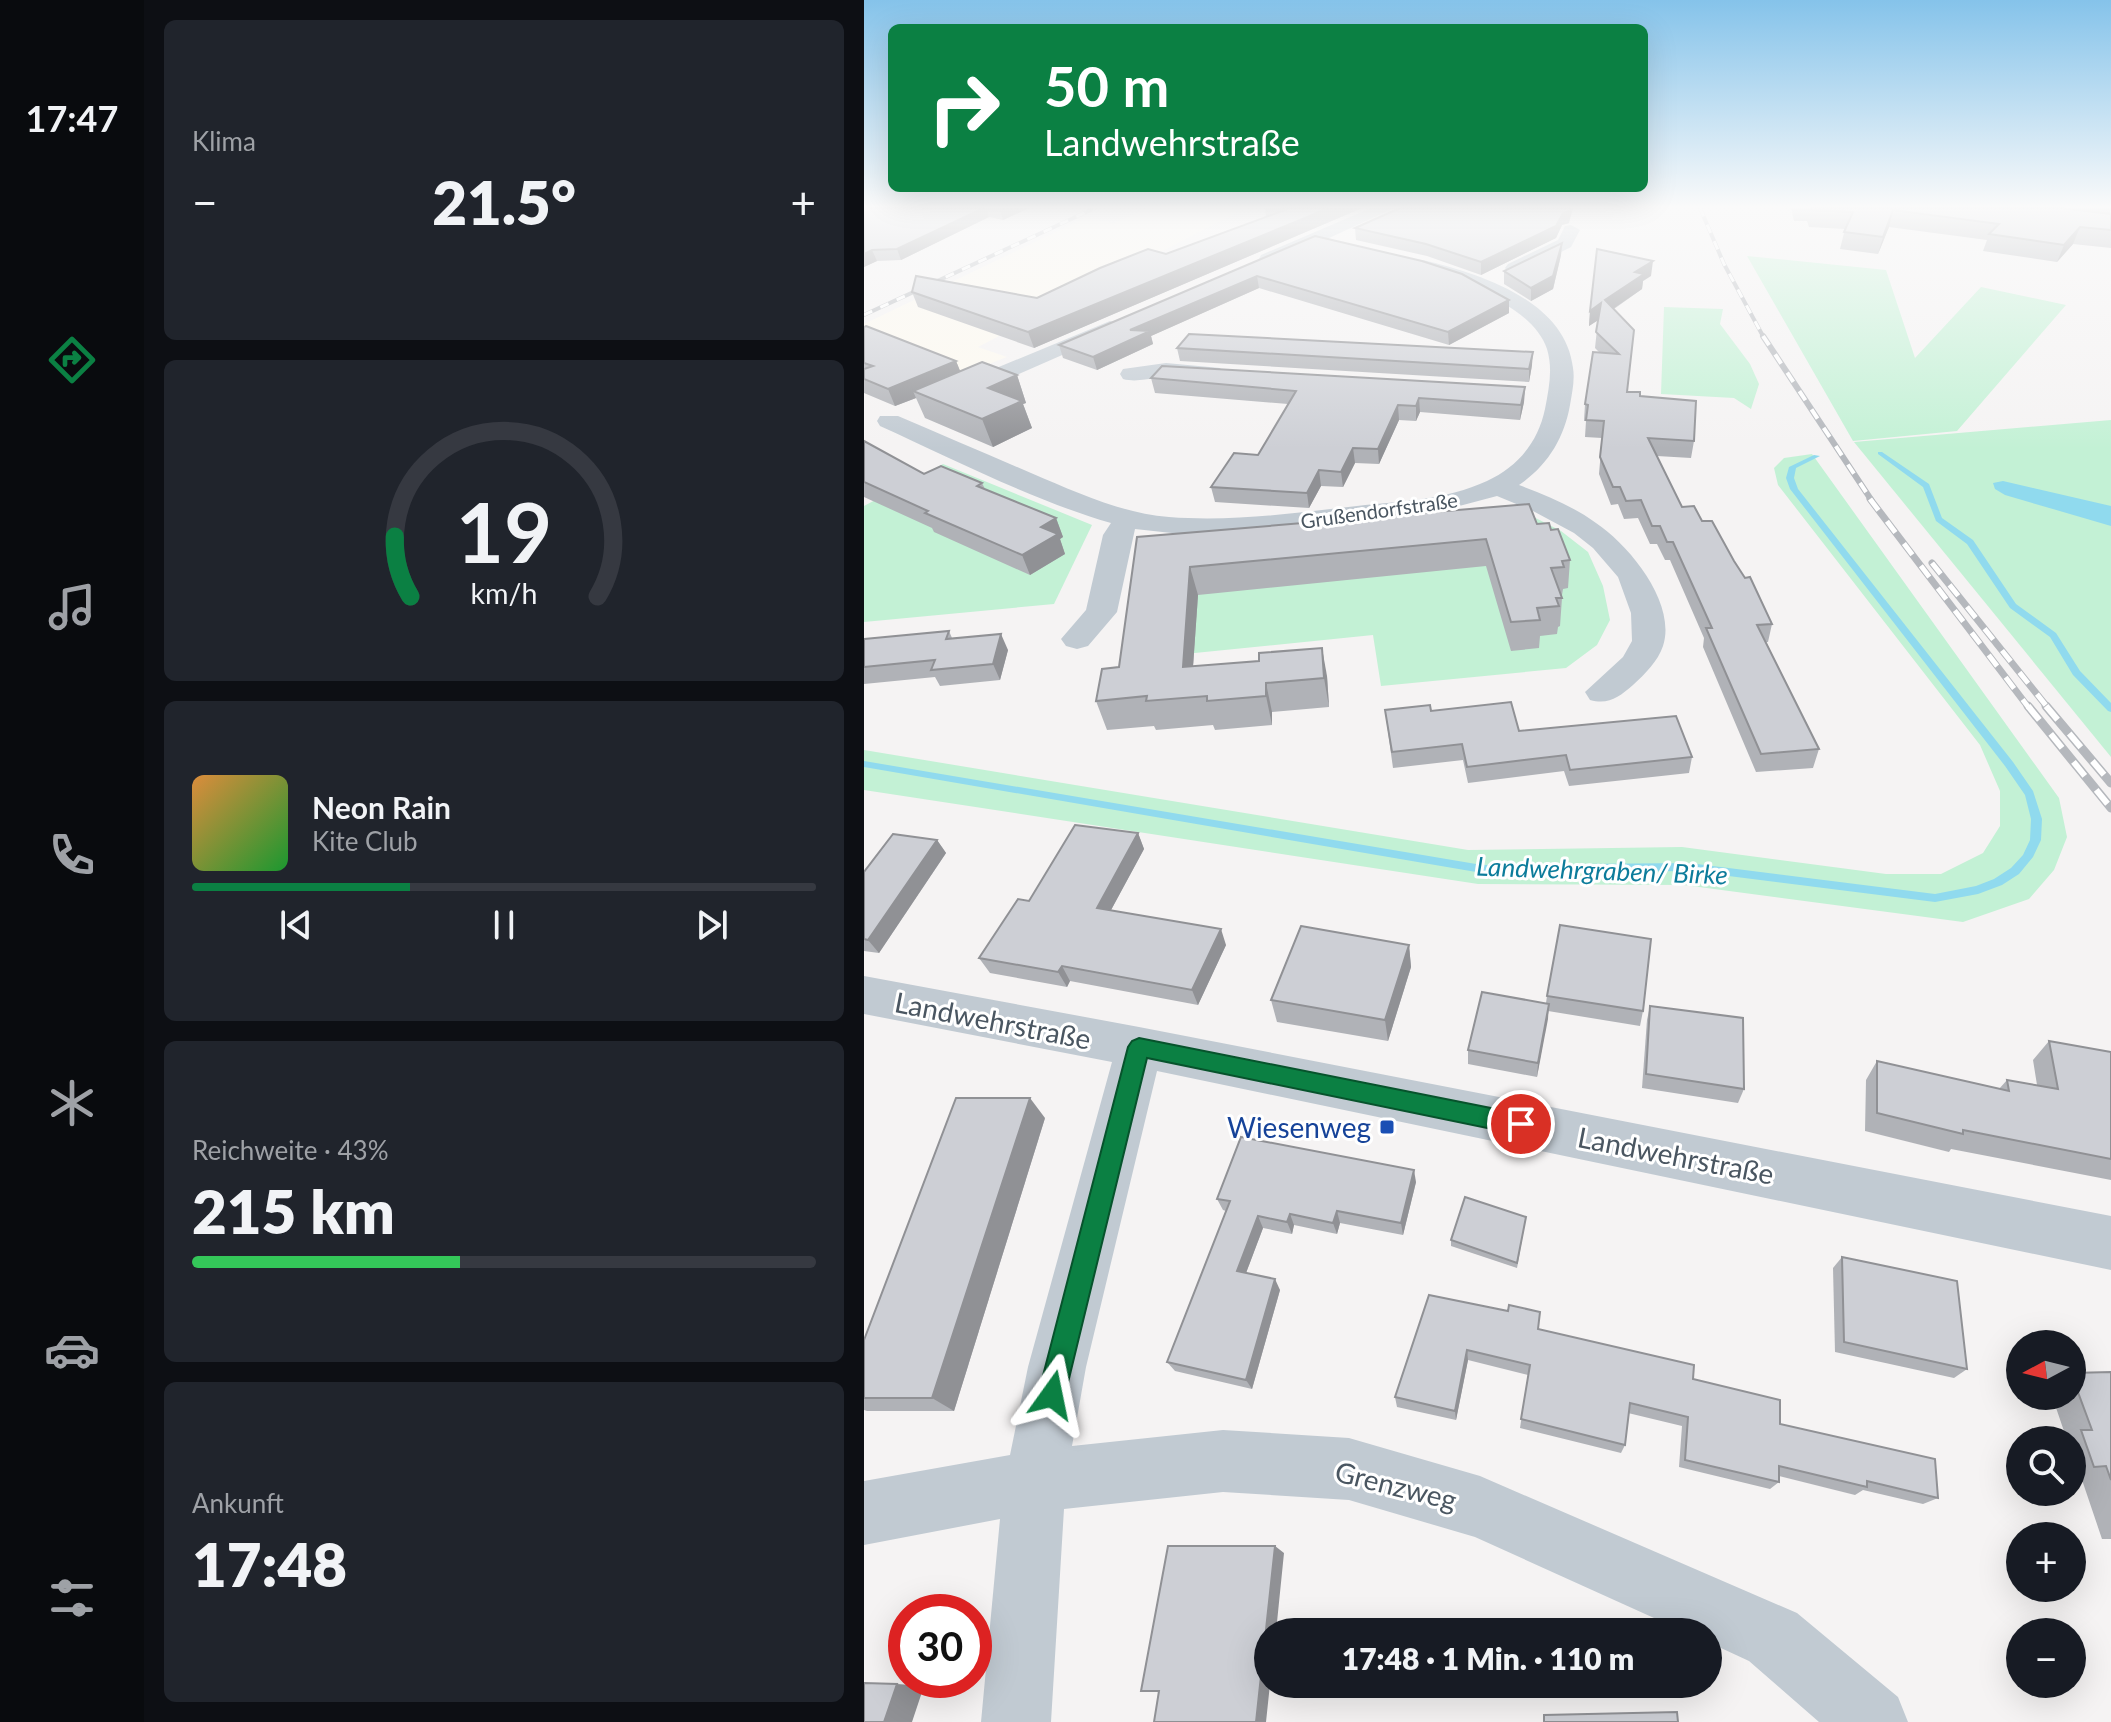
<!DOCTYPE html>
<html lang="de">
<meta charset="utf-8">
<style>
body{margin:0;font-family:Lato,sans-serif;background:#20242c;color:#f1f3f6;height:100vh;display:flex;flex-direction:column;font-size:30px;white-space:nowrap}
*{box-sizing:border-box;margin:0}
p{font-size:26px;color:#9ea1a6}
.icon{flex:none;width:44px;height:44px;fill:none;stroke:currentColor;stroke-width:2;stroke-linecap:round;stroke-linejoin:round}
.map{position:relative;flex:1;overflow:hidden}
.sheet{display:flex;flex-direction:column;gap:20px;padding:20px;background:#0d0f14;width:720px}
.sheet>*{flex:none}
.top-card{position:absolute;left:24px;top:24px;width:760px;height:168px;border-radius:12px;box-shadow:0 8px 32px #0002;background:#0b8043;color:#fff;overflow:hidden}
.needle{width:52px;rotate:263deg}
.tools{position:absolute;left:1142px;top:1330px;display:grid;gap:16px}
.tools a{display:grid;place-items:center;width:80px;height:80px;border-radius:50%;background:#171b24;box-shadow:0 8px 32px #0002;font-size:40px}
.speed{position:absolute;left:24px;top:1594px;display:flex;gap:16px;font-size:40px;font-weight:700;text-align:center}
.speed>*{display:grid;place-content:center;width:104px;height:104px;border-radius:50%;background:#171b24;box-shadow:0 8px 32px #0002;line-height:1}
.speed .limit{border:12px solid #d22;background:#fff;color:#111}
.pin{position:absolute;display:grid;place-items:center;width:68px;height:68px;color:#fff;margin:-34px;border:4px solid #fff;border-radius:50%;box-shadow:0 2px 8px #0007}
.me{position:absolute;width:88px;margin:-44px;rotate:12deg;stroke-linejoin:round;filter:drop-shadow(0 0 6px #0008)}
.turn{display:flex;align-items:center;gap:28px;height:168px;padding:0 24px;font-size:36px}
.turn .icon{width:104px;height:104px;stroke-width:2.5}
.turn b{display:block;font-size:56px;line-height:68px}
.big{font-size:60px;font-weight:800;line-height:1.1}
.sheet .tile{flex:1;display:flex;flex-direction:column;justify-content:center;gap:12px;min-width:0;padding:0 28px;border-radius:12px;background:#20242c}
.sheet .dial{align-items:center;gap:0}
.dial svg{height:208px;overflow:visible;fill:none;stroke:#363941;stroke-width:7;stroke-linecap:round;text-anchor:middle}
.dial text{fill:#f1f3f6;stroke:none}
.song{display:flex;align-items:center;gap:24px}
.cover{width:96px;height:96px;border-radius:12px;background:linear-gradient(135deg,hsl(30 70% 55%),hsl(130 70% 35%))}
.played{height:8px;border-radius:4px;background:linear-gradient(90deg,#0b8043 35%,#363941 35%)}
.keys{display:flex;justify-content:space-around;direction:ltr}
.heat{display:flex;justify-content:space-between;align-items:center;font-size:44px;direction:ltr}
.charge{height:12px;border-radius:6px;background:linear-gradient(90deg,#34c759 43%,#363941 0)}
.trip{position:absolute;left:390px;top:1618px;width:468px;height:80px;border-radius:40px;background:#171b24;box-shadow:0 8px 32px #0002;font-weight:800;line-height:80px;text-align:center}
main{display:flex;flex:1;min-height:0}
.tabs{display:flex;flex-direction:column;width:144px;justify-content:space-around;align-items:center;background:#090b0e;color:#9ea1a6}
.tabs .icon{width:56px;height:56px}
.tabs .on{color:#0b8043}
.tabs b{font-size:36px;color:#f1f3f6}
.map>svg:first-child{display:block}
.commercial{fill:#fdf9ef}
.green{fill:#c3f1d5}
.water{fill:#90daee}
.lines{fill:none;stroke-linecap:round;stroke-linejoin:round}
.stream{fill:#90daee;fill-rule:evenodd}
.minor{fill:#c1cad2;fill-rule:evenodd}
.rail-far3-casing{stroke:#b5b8bd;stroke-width:4}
.rail-far2-casing{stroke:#b5b8bd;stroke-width:6}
.rail-far1-casing{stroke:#b5b8bd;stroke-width:7}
.rail-casing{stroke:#b5b8bd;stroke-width:9}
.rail-far3{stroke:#fff;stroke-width:3;stroke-dasharray:9;stroke-linecap:butt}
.rail-far2{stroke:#fff;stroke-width:4;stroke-dasharray:11;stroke-linecap:butt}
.rail-far1{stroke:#fff;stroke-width:5;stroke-dasharray:14;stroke-linecap:butt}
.rail{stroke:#fff;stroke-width:6;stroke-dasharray:18;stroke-linecap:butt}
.wall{fill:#b0b2b7}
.shaded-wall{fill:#909195}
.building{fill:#cdcfd5;stroke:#909195;stroke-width:2}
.route{fill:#0b8043;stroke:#07532c;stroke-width:2}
.transit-dot{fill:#1a4fb4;stroke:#fff;stroke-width:3}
.labels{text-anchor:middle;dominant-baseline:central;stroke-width:6;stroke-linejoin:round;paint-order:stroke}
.far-street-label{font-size:20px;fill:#4a5661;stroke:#fff}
.water-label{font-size:26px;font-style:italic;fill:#0c7c9b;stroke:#fff}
.near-street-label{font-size:28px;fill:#4a5661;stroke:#fff}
.near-transit-label{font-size:28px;fill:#164399;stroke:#fff;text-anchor:end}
</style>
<main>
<nav class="tabs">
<b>17:47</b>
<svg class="icon on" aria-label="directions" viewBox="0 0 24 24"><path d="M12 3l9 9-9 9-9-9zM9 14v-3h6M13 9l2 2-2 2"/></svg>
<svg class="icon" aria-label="music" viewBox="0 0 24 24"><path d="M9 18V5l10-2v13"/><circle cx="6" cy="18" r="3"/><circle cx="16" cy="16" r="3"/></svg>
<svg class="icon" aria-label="phone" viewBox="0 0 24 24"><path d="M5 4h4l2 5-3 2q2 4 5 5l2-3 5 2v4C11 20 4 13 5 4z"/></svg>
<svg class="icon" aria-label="climate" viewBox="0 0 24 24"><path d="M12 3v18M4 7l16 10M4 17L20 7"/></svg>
<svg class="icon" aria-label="car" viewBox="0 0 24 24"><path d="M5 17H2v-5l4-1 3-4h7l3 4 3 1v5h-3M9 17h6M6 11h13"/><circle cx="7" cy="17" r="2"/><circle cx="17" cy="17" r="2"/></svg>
<svg class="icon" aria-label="filters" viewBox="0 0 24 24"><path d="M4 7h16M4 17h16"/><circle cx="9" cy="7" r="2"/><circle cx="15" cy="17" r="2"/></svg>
</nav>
<section class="sheet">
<div class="tile"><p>Klima</p>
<div class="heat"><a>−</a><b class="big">21.5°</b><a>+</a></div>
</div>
<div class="tile dial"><svg viewBox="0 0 100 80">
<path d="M14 69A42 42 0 1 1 86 69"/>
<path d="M14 69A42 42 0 0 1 8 46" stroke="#0b8043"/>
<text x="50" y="56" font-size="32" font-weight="700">19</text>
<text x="50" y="72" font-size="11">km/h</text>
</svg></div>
<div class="tile">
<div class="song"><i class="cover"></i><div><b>Neon Rain</b><p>Kite Club</p></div></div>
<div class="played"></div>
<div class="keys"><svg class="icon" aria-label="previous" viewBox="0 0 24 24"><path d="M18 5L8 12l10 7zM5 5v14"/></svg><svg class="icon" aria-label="pause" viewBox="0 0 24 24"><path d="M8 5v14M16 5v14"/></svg><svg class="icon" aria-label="next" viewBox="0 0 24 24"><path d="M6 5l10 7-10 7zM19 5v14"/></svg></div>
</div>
<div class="tile"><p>Reichweite · 43%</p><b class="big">215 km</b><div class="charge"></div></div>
<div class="tile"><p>Ankunft</p><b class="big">17:48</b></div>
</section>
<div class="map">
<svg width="1247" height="1722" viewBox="0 0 1247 1722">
<rect width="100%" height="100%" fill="#f5f3f3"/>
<path class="commercial" d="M285 208H381L114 347 143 357 99 374 0 385V324L221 218 250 223Z"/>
<g class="green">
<path d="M883 256 1022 270 1051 358 1117 287 1202 305 1093 431 989 441Z"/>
<path d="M800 307 859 309 856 324 886 364 895 384 887 409 870 398 797 394Z"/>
<path d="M1247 420V757L990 442Z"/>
<path d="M948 454 1195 798 1203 837 1190 870 1165 899 1099 922 820 885 614 884 0 790V750L604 850 818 847 1022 874H1077L1119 853 1136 826V791L1116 745 914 485 910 468 920 458Z"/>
<path d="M79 464 228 525 190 604 0 622V506Z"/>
<path d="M652 508 697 531 724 552 739 586 746 620 733 645 702 668 517 686 509 635 261 660 276 553Z"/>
</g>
<path class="water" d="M1139 481 1247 506V526L1141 495 1131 489 1129 483Z"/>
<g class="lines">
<g class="stream">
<path d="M1014 452H1018L1065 484 1078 518 1109 540 1152 604 1192 633 1216 671 1247 703V712L1244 711 1209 675 1186 637 1146 608 1103 544 1072 521 1059 487 1014 454Z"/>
<path d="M950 455 956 456 932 468 930 478 934 489 1149 762 1169 791 1178 819 1177 840 1169 857 1155 874 1138 885 1114 894 1071 902 825 871 618 873 0 767V761L618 865 825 863 1071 894 1112 886 1130 879 1147 868 1159 855 1166 840 1167 819 1161 795 1141 766 926 489 922 478 925 467Z"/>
</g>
<g class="minor">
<path d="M507 208H530L411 263H397L395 259 397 255Z"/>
<path d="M707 225 716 230 707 247 658 272H644L641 268 644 264 694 240 701 226Z"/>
<path d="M559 260C616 274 701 300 709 368 711 380 708 393 706 405 700 439 683 466 655 485 681 495 709 506 732 523 765 545 813 603 799 646 794 661 781 674 769 685 755 697 745 705 726 700L721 692 759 657 768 641 767 613 754 577 729 548 710 533 669 511 633 496 565 514 399 533 326 535 271 529 253 612 224 646 213 649 202 646 197 639 222 610 239 535 247 523C170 501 89 459 16 426L13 421 16 416H34C78 435 123 454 167 473 212 492 256 513 305 517 368 522 430 513 493 506 537 501 582 500 623 481 654 467 674 442 681 409 685 388 689 369 683 349 668 304 593 281 552 270L550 266Z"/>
<path d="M246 321 253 323 257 327 253 331 100 398H84L80 393 84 388Z"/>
<path d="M302 363 356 368 359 373 356 378C339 382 321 377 304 377 289 377 274 383 259 379L256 374 259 369Z"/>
<path d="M0 976 275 1027 1247 1216V1270L293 1071 222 1367 208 1446 359 1430 485 1438 616 1476 933 1613 1034 1697 1044 1722H955L885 1661 844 1642V1632H821L611 1537 485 1500 359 1492 200 1509 187 1722H117L136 1519 0 1545V1481L146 1455 164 1367 248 1062 0 1014Z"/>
</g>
<g class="rail-far3-casing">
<g id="rail-far3">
<path d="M836 208 860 264 900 338"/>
<path d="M0 315 231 208"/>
</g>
</g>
<g class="rail-far2-casing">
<path id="rail-far2" d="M899 336 1008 501"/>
</g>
<g class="rail-far1-casing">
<g id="rail-far1">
<path d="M1006 499 1165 708"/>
<path d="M1068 563 1184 708"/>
</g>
</g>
<g class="rail-casing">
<g id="rail">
<path d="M1164 706 1247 808"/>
<path d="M1182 706 1247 783"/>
</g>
</g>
<use href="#rail-far3" class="rail-far3"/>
<use href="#rail-far2" class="rail-far2"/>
<use href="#rail-far1" class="rail-far1"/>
<use href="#rail" class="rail"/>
</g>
<g class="wall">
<path d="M0 208H165L139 220 125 217 37 260 13 261 0 267Z"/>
<path d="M401 208H498L170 348 54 307 48 292 173 298 302 254 402 217Z"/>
<path d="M927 208H1247V248L1209 244 1193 262 1119 251 1123 240 1025 227 1014 254 976 249 981 229 945 227 943 221H930Z"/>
<path d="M705 223 698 225 692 238 617 275 563 256 492 240 491 228Z"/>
<path d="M451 236 645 313 585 345 395 288 287 336 289 344 233 370 199 358 195 345Z"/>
<path d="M698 243 697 255 689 289 667 301 640 284V271Z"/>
<path d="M787 276 779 281 778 289 750 309 763 392 776 396 830 441 827 458 793 456 818 507 838 521 870 561 908 624 904 642H902L955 749 949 768 892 772 839 647 840 638 806 560H801L793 544H786L774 518 760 519 754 504 747 505 735 474 738 438 721 437 722 421H720L721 404 736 353 731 348 734 320 725 326 726 311Z"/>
<path d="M0 327 92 361 96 371 153 375 162 403 159 404 168 428 129 447 61 418 52 398 31 406 0 393Z"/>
<path d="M313 348 668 365 665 382 316 361Z"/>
<path d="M287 378 661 387 660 402 656 420 556 412 552 421 535 420 515 464 491 463 479 487 457 486 445 508 351 502 347 487 394 455 424 404 291 393Z"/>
<path d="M0 441 60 474 118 483 121 489 192 518 199 537 196 539 201 554 166 575 70 532 68 528 0 497Z"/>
<path d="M673 524 687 530 706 560 704 588 699 589 698 595H697L698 598 696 626 694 627 693 634 676 636 675 648 647 651 622 566 334 595 329 666 463 676 465 707 408 712V725L351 730 349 725 292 730 290 726 243 730 232 701 255 667 273 537Z"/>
<path d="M85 631 88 638 144 650 136 680 76 686 71 677 0 684V639Z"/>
<path d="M521 710 567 711 655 731 828 757 825 773 705 786 700 771 604 783 599 760 529 768Z"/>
<path d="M274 833 280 849 247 910 362 945 334 1005 206 981 203 987 126 973 115 958 165 901Z"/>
<path d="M73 840 82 853 15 953 0 951V872Z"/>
<path d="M545 945 547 967 524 1041 413 1022 407 1000Z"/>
<path d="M683 996 779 1011 776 1026 684 1011 673 1077 604 1064V1050L682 1003Z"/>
<path d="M786 1006 880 1089 874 1103 778 1088 783 1020Z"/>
<path d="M1185 1041 1247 1052V1180L1087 1149 1085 1152 1001 1131 1002 1080 1013 1061 1135 1089 1143 1080 1173 1085 1169 1060Z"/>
<path d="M181 1118 90 1411H3L0 1410V1340Z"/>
<path d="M552 1182 539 1235 476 1223 473 1234 430 1225 428 1234 399 1228 382 1273 416 1290 388 1389 311 1371 303 1362 362 1211 359 1210 353 1199Z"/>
<path d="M661 1223 653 1268 587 1246V1240Z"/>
<path d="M978 1257 1103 1369 1090 1378 971 1352 969 1268Z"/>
<path d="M565 1295 829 1379 916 1424 1074 1498 1059 1504 999 1490 991 1495 915 1476V1482L906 1489 815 1467 818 1426 764 1413 761 1445 757 1453 656 1428 664 1375 604 1360 592 1420 533 1407 531 1397Z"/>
<path d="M1247 1372V1539H1238L1217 1477H1208V1440H1197L1202 1437 1188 1396H1208V1373Z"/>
</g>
<g class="shaded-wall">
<path d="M120 208H122L125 217 37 260 33 249Z"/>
<path d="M139 208H165L139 220 136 210Z"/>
<path d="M465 208H498L170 348 164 332Z"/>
<path d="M706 208H709L705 223 698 225 692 238 617 275V262Z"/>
<path d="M1029 210 1025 227 1014 254 1019 237Z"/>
<path d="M1216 227 1209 244 1193 262 1200 245Z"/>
<path d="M698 243 697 255 689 289 667 301V288Z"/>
<path d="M8 250 13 261 0 267V254Z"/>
<path d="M789 261 787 276 779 281 778 289 740 315 741 300 771 272Z"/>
<path d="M393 276 395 288 287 336 289 344 233 370 229 357 266 330Z"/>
<path d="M645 300V313L585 345 584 332Z"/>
<path d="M737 303 736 319 725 326 726 311Z"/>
<path d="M669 352 668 365 665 382V369Z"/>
<path d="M92 361 99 378 49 391 52 398 31 406 24 389Z"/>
<path d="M153 375 162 403 159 404 168 428 129 447 118 419 124 388Z"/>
<path d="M661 387 660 402 656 420 657 405Z"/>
<path d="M555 398 556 412 552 421V406Z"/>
<path d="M534 405 535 420 515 464 514 449Z"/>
<path d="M489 448 491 463 479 487 477 472Z"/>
<path d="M455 470 457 486 445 508 443 493Z"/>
<path d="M192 518 199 537 196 539 201 554 166 575 158 555 177 527Z"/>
<path d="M326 567 334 595 327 696 319 667Z"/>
<path d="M137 634 144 650 136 680 129 664Z"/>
<path d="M458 648 463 676 465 707 460 678Z"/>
<path d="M402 683 408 712V725L402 696Z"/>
<path d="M274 833 280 849 240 923 233 908Z"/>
<path d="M73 840 82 853 15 953 4 940Z"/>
<path d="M357 929 362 945 334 1005 328 990Z"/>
<path d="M545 945 547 967 524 1041 521 1020Z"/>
<path d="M198 966 206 981 203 987 194 972Z"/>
<path d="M685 1004 684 1019 673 1077 674 1063Z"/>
<path d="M166 1098 181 1118 90 1411 68 1398Z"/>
<path d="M550 1170 552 1182 539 1235 537 1223Z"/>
<path d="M473 1211 476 1223 473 1234 469 1223Z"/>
<path d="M426 1214 430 1225 428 1234 423 1222Z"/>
<path d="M394 1216 399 1228 379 1281 373 1271Z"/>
<path d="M411 1279 416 1290 388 1389 382 1380Z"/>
<path d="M603 1350 604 1360 592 1420 591 1411Z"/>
<path d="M411 1546 420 1553 412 1632H404V1684H406L402 1722H392Z"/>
<path d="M33 1684 60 1686 48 1722H20Z"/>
</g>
<g class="building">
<path d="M0 208H120L33 249 8 250 0 254Z"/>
<path d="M417 208H465L164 332 48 292 52 276 173 298 236 268 284 249 302 254 421 210Z"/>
<path d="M536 208H706V211L699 213 692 226 617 262 562 244 491 228Z"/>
<path d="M948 208H1198L1247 214V230L1216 227 1200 245 1125 234 1135 224 1029 210 1019 237 980 232 989 212 948 210Z"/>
<path d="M451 236 558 261 598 274 645 300 584 332 393 276 266 330 286 331 229 357 195 345Z"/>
<path d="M698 243 689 276 667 288 640 271Z"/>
<path d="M733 249 789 261 771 272 780 274 741 300 770 330 763 392H776V396L832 401 830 441 784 438 818 507 830 506 838 521H848L870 561 881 578 886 577 908 624 893 625 955 749 897 754 842 628H848L809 542H803L796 526H788L777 500 762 501 756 487H749L736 457 740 421 722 420 724 405 721 404 729 352 755 354 732 332 737 303 726 311Z"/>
<path d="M2 326 92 361 24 389 0 379V369L9 366 0 363V327Z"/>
<path d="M325 334 669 352 665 369 313 348Z"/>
<path d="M118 362 153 375 124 388 158 401 118 419 49 391Z"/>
<path d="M298 366 661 387 657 405 555 398 552 406 534 405 514 449 489 448 477 472 455 470 443 493 347 487 370 453 394 455 432 391 287 378Z"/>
<path d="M0 441 60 474 77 466 118 483 113 486 192 518 177 527 194 534 158 555 61 513 64 511 0 482Z"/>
<path d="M665 504 673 524 685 523 687 530 694 529 706 560 698 561 700 567 687 568 698 598H692L695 606 673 608 676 620 647 622 622 539 326 567 319 667 395 661V653L458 648 460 678 402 683V696L343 701V696L282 701 283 696 232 701 238 669 255 667 273 537Z"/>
<path d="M85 631 82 639 137 634 129 664 67 670 71 660 0 667V639Z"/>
<path d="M647 702 655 731 812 716 828 757 706 770 702 755 603 767 598 744 528 752 521 710 566 705 567 711Z"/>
<path d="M211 825 274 833 233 908 357 929 328 990 198 966 194 972 115 958 154 899 165 901Z"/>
<path d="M29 834 73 840 4 940 0 939V872Z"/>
<path d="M696 925 787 939 779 1011 683 996Z"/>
<path d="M437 926 545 945 521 1020 407 1000Z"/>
<path d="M618 992 685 1004 674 1063 604 1050Z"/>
<path d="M786 1006 879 1018 880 1089 782 1074Z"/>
<path d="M1185 1041 1247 1052V1159L1099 1130V1134L1013 1113V1061L1145 1091 1143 1080 1194 1089Z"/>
<path d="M92 1098H166L68 1398H0V1340Z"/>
<path d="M377 1137 550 1170 537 1223 473 1211 469 1223 426 1214 423 1222 394 1216 373 1271 411 1279 382 1380 303 1362 366 1201 353 1199Z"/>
<path d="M601 1197 662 1217 653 1263 587 1240Z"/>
<path d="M978 1257 1093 1281 1103 1369 980 1342Z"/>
<path d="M565 1295 644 1311 645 1305 676 1312 674 1329 830 1365 829 1379 916 1400V1424L1071 1459 1074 1498 1003 1481V1487L915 1466V1482L821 1460 824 1417 766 1403 761 1445 657 1419 666 1365 603 1350 591 1411 531 1397Z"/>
<path d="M1247 1372V1480L1242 1466 1230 1467 1217 1430H1228L1208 1376V1373Z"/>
<path d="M304 1546H411L392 1722H290L295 1691H277Z"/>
<path d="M0 1683 33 1684 20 1722H0Z"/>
<path d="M813 1712 814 1722H680V1715Z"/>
</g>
<linearGradient id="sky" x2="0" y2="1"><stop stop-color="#85c3ea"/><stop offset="0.46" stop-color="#fafafa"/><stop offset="1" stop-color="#fafafa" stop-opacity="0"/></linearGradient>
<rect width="1247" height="449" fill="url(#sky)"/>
<path class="route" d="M275 1038 657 1114 665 1117 668 1124 665 1132 657 1135 283 1058 201 1395 197 1405 188 1409 178 1405 174 1395 264 1047 268 1041Z"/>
<rect class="transit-dot" x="515" y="1119" width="16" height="16" rx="4"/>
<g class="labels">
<g class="far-street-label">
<text transform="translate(515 510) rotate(-8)">Grußendorfstraße</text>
</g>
<g class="water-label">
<text transform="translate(738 870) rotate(2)">Landwehrgraben/ Birke</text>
</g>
<g class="near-street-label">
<text transform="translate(129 1020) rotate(11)">Landwehrstraße</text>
<text transform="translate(812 1155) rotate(11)">Landwehrstraße</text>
<text transform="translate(532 1485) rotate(14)">Grenzweg</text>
</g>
<g class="near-transit-label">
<text x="507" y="1127">Wiesenweg</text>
</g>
</g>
</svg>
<div class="tools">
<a><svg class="needle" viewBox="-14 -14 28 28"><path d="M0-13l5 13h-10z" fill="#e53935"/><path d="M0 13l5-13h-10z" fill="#9ea1a6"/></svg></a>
<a><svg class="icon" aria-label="search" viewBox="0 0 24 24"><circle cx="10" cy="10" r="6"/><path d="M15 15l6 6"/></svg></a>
<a>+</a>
<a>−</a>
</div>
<div class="speed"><div class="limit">30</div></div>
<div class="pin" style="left:657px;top:1124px;background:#d93025"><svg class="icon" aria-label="arrive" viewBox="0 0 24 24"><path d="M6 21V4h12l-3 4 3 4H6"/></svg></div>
<svg class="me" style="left:188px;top:1395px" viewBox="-20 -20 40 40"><path d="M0-17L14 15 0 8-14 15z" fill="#0b8043" stroke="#fff" stroke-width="4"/></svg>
<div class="trip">17:48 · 1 Min. · 110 m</div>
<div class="top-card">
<div class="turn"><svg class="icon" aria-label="right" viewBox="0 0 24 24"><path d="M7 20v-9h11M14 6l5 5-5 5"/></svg><div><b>50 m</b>Landwehrstraße</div></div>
</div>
</div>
</main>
